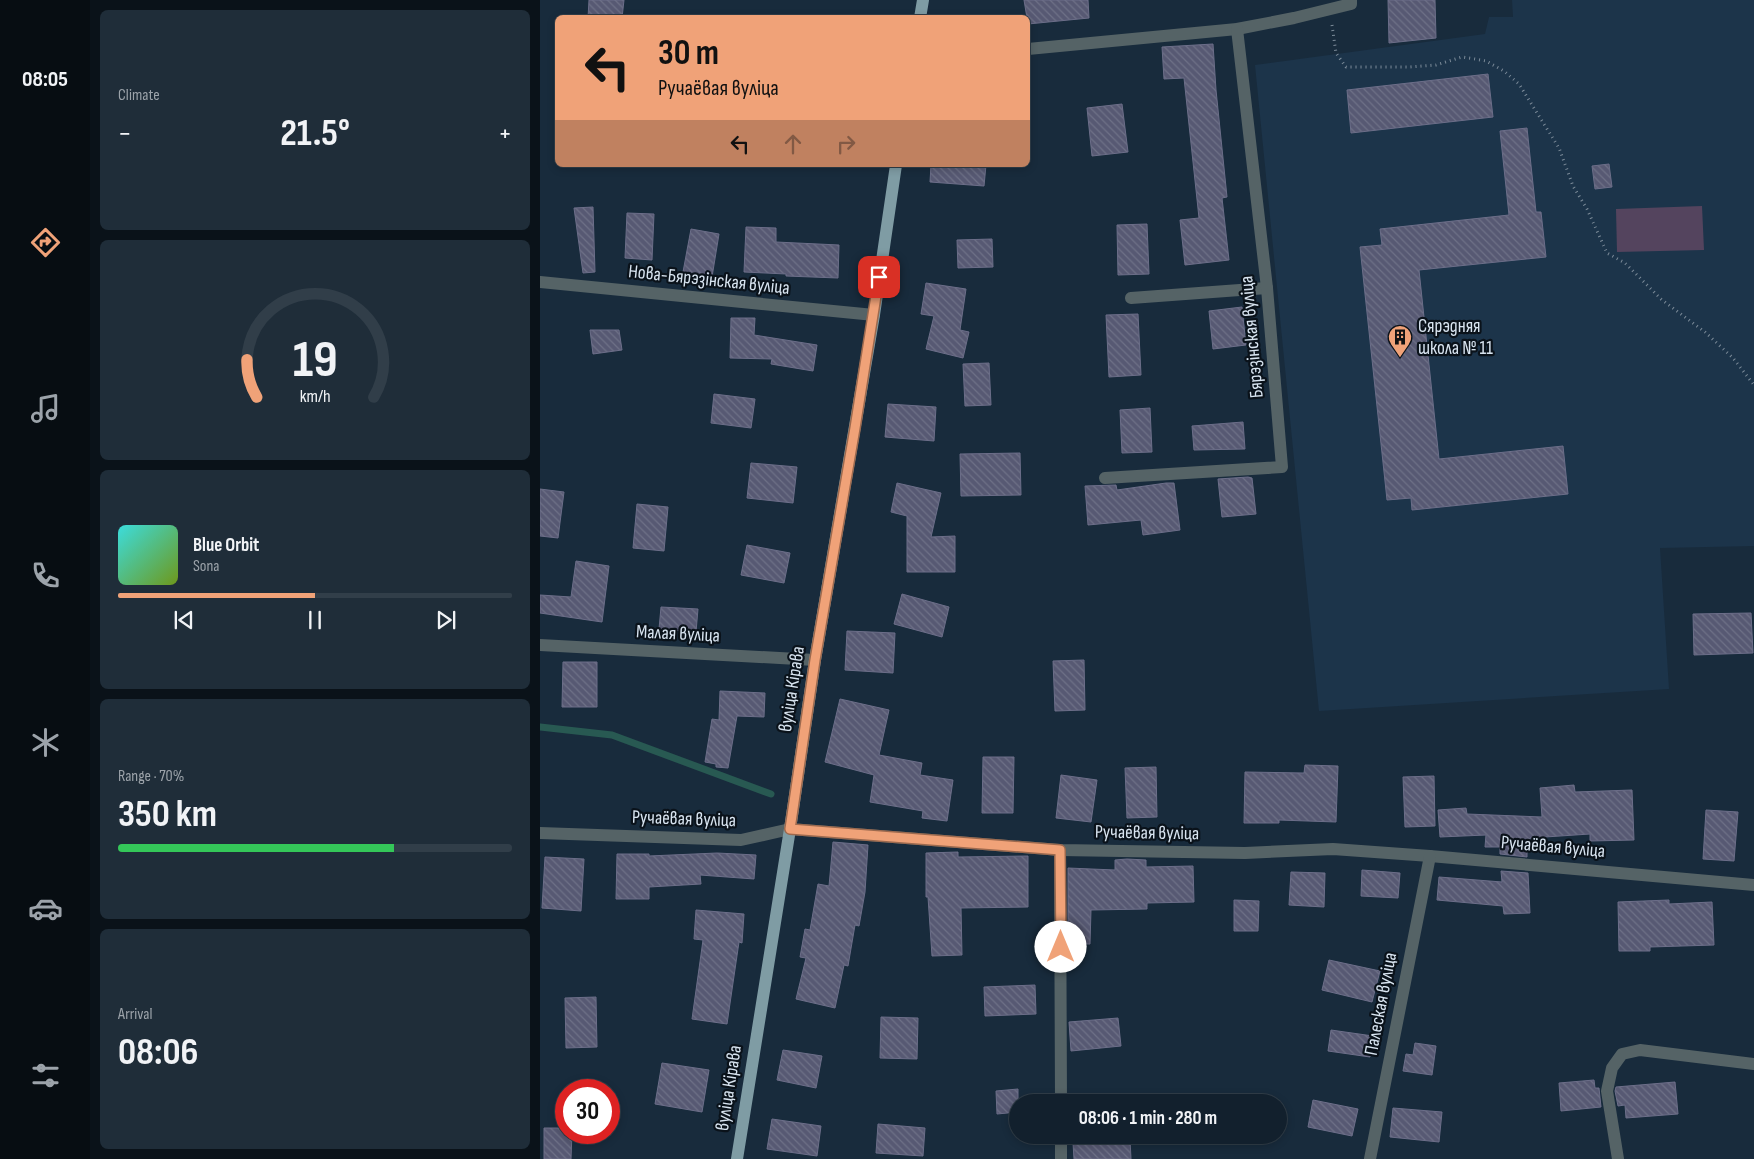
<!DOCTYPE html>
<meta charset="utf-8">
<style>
body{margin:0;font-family:"Sofia Sans Condensed",sans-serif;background:#1f2d39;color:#f1f3f6;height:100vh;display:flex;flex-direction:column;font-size:19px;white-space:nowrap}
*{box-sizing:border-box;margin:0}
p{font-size:16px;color:#9ca3aa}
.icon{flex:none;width:28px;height:28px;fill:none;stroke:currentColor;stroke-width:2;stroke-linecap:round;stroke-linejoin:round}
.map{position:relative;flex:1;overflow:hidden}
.details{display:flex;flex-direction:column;gap:10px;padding:10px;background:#0a1219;width:450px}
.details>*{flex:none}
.banner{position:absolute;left:15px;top:15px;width:475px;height:152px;border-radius:8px;box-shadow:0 2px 8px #0003,0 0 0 1px #313e49;background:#f0a278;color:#111;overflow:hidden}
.speed{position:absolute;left:15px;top:1079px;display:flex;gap:10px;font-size:25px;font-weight:700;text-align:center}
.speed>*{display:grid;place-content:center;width:65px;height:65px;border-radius:50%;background:#12202d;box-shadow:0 2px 8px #0003,0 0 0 1px #313e49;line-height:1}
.speed .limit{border:8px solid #d22;background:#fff;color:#111}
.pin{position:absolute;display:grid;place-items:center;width:42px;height:42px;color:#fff;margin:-21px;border-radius:10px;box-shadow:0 2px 8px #0006}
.me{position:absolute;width:55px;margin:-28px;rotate:0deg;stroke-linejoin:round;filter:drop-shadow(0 0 4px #0008)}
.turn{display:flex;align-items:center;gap:18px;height:105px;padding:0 20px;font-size:22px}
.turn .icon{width:65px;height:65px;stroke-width:2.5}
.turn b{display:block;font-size:35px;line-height:42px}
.lanes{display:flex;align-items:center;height:48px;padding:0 20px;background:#0003;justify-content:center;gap:25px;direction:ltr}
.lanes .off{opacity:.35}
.big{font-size:38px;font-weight:700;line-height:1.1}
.details .card{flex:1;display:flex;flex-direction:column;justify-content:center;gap:8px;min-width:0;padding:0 18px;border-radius:8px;background:#1f2d39}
.details .dial{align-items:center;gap:0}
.dial svg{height:130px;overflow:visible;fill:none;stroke:#313e49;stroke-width:7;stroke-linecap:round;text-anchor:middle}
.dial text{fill:#f1f3f6;stroke:none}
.song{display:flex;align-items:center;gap:15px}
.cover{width:60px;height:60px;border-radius:8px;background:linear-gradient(135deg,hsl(180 70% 55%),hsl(80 70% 35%))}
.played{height:5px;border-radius:2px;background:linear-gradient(90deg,#f0a278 50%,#313e49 50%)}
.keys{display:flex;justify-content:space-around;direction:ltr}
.heat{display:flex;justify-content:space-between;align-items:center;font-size:28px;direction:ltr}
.charge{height:8px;border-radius:4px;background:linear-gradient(90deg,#34c759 70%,#313e49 0)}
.trip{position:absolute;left:469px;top:1094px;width:278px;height:50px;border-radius:25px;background:#12202d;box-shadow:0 2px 8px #0003,0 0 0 1px #313e49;font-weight:700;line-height:50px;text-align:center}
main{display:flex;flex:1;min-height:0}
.tabs{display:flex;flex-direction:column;width:90px;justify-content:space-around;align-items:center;background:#070d12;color:#9ca3aa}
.tabs .icon{width:35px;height:35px}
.tabs .selected{color:#f0a278}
.tabs b{font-size:22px;color:#f1f3f6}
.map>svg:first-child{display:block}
.built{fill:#1c344a}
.grass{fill:#54445e}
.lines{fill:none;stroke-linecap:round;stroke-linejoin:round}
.stream{stroke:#285952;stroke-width:7}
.building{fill:url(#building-back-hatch);stroke:#6c6e89}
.path{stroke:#7c8b99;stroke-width:3;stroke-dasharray:1 4;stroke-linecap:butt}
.minor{stroke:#556366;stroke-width:12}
.major{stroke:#7f9ca4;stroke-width:12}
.route-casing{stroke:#9c694e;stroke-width:12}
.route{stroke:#f0a278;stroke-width:9}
.labels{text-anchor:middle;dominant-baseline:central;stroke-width:4.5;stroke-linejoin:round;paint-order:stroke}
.street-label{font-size:19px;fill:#d8e4f0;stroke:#0a121a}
.poi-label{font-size:19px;fill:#d8e4f0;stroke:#0a121a;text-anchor:start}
</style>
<main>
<nav class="tabs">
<b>08:05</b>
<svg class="icon selected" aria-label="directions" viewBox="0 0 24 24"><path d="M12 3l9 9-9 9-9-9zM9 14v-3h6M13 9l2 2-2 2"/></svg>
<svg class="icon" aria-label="music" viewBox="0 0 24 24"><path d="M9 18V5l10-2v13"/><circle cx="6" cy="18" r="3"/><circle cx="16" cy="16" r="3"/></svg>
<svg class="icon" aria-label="phone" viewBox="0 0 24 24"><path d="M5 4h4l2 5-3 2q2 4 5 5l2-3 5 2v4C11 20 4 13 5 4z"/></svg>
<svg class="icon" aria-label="climate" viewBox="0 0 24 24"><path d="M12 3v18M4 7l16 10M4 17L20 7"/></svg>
<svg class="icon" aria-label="car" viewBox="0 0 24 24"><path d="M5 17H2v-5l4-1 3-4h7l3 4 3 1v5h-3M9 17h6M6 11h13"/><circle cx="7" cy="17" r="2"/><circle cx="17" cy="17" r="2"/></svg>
<svg class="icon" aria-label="filters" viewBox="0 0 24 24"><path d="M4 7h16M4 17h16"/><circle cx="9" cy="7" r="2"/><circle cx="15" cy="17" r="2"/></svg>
</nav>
<section class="details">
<div class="card"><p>Climate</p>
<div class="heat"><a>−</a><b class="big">21.5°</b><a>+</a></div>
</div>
<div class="card dial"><svg viewBox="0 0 100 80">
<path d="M14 69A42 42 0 1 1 86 69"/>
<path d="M14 69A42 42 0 0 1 8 46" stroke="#f0a278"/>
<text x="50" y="56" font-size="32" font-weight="700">19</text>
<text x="50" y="72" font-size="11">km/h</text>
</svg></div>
<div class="card">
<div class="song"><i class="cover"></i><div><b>Blue Orbit</b><p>Sona</p></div></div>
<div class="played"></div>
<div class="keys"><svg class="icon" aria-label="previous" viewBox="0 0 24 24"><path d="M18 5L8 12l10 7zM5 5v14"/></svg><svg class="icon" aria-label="pause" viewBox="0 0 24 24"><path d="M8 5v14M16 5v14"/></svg><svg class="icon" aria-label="next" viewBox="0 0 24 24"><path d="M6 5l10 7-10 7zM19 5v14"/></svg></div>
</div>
<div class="card"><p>Range · 70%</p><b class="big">350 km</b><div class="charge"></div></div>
<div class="card"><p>Arrival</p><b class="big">08:06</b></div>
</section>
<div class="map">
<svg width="1214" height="1159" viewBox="0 0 1214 1159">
<defs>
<pattern id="building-back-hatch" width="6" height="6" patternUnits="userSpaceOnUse" patternTransform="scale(1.25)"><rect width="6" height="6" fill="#575973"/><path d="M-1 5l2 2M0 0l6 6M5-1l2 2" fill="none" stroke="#6e7187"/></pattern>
</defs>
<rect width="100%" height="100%" fill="#182b3c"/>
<path class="built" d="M972 0H1214V546L1120 548 1129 689 779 711 715 65 945 34 949 17H973Z"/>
<path class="grass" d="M1162 206 1164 250 1077 252 1076 209Z"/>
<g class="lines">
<path class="stream" d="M0 727 72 735 231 794"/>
</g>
<g class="building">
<path d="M49 0H84L82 18H48Z"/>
<path d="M484 0H548L549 18 488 24Z"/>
<path d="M848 0H895L896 38 849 43Z"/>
<path d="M673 44 676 90 687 197 682 198 689 260 645 265 640 220 659 218 644 78 624 79 622 47Z"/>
<path d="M948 74 953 117 811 133 807 90Z"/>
<path d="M582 104 588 152 552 156 547 108Z"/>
<path d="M987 128 996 212H1001L1006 257 879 270 899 459 1023 446 1028 494 872 510 871 498 847 500 820 247 842 245 840 229 969 215 960 131Z"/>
<path d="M1069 164 1072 187 1055 189 1052 166Z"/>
<path d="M391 165H446L444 186 390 182Z"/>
<path d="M53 207 55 272 43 273 34 208Z"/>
<path d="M87 213 114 214 112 260 85 258Z"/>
<path d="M607 224 609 274 578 275 577 225Z"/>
<path d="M206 227 236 228V242L299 245 298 278 246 276V274L204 272Z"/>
<path d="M151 229 179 234 172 277 143 272Z"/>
<path d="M452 239 453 267 418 268 417 240Z"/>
<path d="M386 283 426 289 420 330 429 332 423 358 386 349 394 316 381 314Z"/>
<path d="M702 307 706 345 673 349 669 311Z"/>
<path d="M598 314 601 375 569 377 566 315Z"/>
<path d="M191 318H215L214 335 277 345 273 371 231 364 232 359 190 358Z"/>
<path d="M50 330H79L82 350 53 354Z"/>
<path d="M449 363 451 405 425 406 423 364Z"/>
<path d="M174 394 215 399 211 428 171 423Z"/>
<path d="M348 404 396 407 394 441 345 437Z"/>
<path d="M610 408 612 452 582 453 580 410Z"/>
<path d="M703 422 705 449 654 450 652 426Z"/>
<path d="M480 453 481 495 421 496 420 454Z"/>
<path d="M211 463 257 467 253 503 207 498Z"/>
<path d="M708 477 712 478 716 514 682 517 678 479Z"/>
<path d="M357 483 401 493 391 537 415 536V572H367V516L351 512Z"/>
<path d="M626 483H634L640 530 603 535 601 520 548 525 545 486 576 485 577 490Z"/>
<path d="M0 489 24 492 18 538 0 536Z"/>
<path d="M97 504 128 507 124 551 93 548Z"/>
<path d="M207 545 250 553 244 583 201 575Z"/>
<path d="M36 561 69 566 62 622 0 613V595L31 597Z"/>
<path d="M362 594 409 607 402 637 354 624Z"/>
<path d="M121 607 158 609 156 632 119 629Z"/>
<path d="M1211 613 1213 653 1154 655 1153 614Z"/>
<path d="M307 631 355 633 353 673 305 670Z"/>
<path d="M544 660 545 710 515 711 513 661Z"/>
<path d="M23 662H57V707H22Z"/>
<path d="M180 691 225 693 224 717 197 716 188 768 176 767V764L165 762 172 719 179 720Z"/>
<path d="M300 699 349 710 339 755 382 763 380 775 413 780 407 821 382 818 383 811 330 802 334 775 285 762Z"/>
<path d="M443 757H474L473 813H442Z"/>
<path d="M765 765 798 766 796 822 739 820V823H704L705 772 764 773Z"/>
<path d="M616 767 617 817 587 818 585 768Z"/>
<path d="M521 775 557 780 551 822 516 818Z"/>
<path d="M894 776 895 826 865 827 863 777Z"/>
<path d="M1034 785 1035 792 1092 790 1094 840 1050 841V834L990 838 989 848H987V857L960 854V847H945L946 835 900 837 898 810 926 808 927 814 1002 817 1000 788Z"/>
<path d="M1166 810 1198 812 1194 861 1163 859Z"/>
<path d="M293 842 328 845 325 892 319 926 315 925 308 966 304 965 295 1008 256 999 266 958 260 957 265 929 270 930 278 884 289 886Z"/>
<path d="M418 852V857L488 856V907L421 908 422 955 392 956 388 897H386V853Z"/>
<path d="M177 853 216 855 214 879 160 875 161 884 109 887V899H76L77 854H109V856Z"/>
<path d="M5 857 44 859 41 911 2 908Z"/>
<path d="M587 859 606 860V867L653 866 654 902 607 903V909L551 910 550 944H528V868L575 870V860Z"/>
<path d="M822 870 860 873 858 898 821 896Z"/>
<path d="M961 871 988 873 990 913 964 914 963 906 897 900 899 877 962 882Z"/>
<path d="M751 872 785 873 784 907 749 905Z"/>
<path d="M694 900 719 901 718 931H694Z"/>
<path d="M1129 900V904L1172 902 1174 945 1110 947V951H1079L1078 902Z"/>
<path d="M156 910 204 914 202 943 199 942 187 1024 152 1019 163 940 154 939Z"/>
<path d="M789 960 840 971 832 1002 782 990Z"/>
<path d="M495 985 496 1014 445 1016 444 987Z"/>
<path d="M56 997 57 1047 26 1048 25 998Z"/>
<path d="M341 1017 378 1018 377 1059 340 1058Z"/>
<path d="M578 1018 581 1046 531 1051 529 1022Z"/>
<path d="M791 1030 833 1036 830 1057 788 1051Z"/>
<path d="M875 1043 896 1046 892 1075 863 1071 866 1054 873 1055Z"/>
<path d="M243 1050 282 1056 276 1088 237 1080Z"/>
<path d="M122 1063 169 1070 162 1112 115 1104Z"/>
<path d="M1054 1080 1055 1088H1059L1061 1107 1021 1111 1019 1083Z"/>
<path d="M1135 1082 1138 1114 1086 1118 1085 1105 1078 1106 1075 1091 1076 1087Z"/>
<path d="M478 1089V1112L457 1114 456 1091Z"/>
<path d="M773 1100 818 1109 812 1136 768 1127Z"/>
<path d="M853 1108 902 1112 899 1142 850 1137Z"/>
<path d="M232 1119 281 1126 277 1156 227 1149Z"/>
<path d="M338 1124 385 1128 383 1156 336 1153Z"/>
<path d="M4 1128H26V1132H32L31 1159H4Z"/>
<path d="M590 1139 591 1159H534L533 1143Z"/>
</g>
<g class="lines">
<path class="path" d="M792 25 796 53 806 67H869L896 65 922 57 935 59 946 61 964 71 979 84 1019 148 1033 186 1047 209 1067 253 1085 263 1121 299 1165 332 1193 358 1214 385"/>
<g class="minor">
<path d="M488 49 697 29 754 18 811 4V0"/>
<path d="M0 282 334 315"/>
<path d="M591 298 727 288"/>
<path d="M565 478 742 467 727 288 697 29"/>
<path d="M0 645 275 660"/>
<path d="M0 833 201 840 250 829 520 850 705 853 793 849 890 856 1214 885"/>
<path d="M520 850 521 1102"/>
<path d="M521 1135V1159"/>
<path d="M830 1159 890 856"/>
<path d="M1078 1159 1067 1091 1072 1068 1082 1054 1100 1050 1214 1064"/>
</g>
<g class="major">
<path d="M380 18 383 0"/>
<path d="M197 1159 250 829 275 660 334 315 356 165"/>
</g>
</g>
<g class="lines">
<g class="route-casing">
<path id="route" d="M339 277 315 428 275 660 250 829 520 850 521 947"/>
</g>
<use href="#route" class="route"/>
</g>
<defs>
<g id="building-pin" transform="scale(1.25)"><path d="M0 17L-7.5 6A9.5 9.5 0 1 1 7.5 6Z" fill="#f0a278" stroke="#0a121a"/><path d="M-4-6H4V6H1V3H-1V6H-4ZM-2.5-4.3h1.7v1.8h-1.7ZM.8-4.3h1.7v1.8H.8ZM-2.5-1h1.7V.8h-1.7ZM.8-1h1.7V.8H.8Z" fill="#111"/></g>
</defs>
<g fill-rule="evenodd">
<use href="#building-pin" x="860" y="337"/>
</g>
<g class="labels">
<g class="street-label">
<text transform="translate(169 280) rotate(6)">Нова-Бярэзінская вуліца</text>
<text transform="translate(712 337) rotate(-95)">Бярэзінская вуліца</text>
<text transform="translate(138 634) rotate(3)">Малая вуліца</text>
<text transform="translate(252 689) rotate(-81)">вуліца Кірава</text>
<text transform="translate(144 819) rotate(2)">Ручаёвая вуліца</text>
<text transform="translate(607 833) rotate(1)">Ручаёвая вуліца</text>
<text transform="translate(1013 847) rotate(5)">Ручаёвая вуліца</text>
<text transform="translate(841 1004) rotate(-79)">Палеская вуліца</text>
<text transform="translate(189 1088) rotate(-81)">вуліца Кірава</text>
</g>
<g class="poi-label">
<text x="878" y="326">Сярэдняя<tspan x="878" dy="22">школа № 11</tspan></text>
</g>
</g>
</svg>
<div class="speed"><div class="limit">30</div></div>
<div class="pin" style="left:339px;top:277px;background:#d93025"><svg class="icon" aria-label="arrive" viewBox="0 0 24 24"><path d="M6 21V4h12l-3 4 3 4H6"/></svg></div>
<svg class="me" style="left:521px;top:947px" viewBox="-20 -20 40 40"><circle r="19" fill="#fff"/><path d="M0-13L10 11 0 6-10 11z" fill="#f0a278"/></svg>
<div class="trip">08:06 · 1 min · 280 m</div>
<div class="banner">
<div class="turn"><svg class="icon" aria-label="left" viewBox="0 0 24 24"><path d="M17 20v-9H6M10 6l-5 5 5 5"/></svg><div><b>30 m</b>Ручаёвая вуліца</div></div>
<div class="lanes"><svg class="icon" aria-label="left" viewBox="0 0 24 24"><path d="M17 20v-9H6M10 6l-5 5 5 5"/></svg><svg class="icon off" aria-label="ahead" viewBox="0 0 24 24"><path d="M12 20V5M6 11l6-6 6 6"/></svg><svg class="icon off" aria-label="right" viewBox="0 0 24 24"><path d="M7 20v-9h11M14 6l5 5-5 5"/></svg></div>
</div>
</div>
</main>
